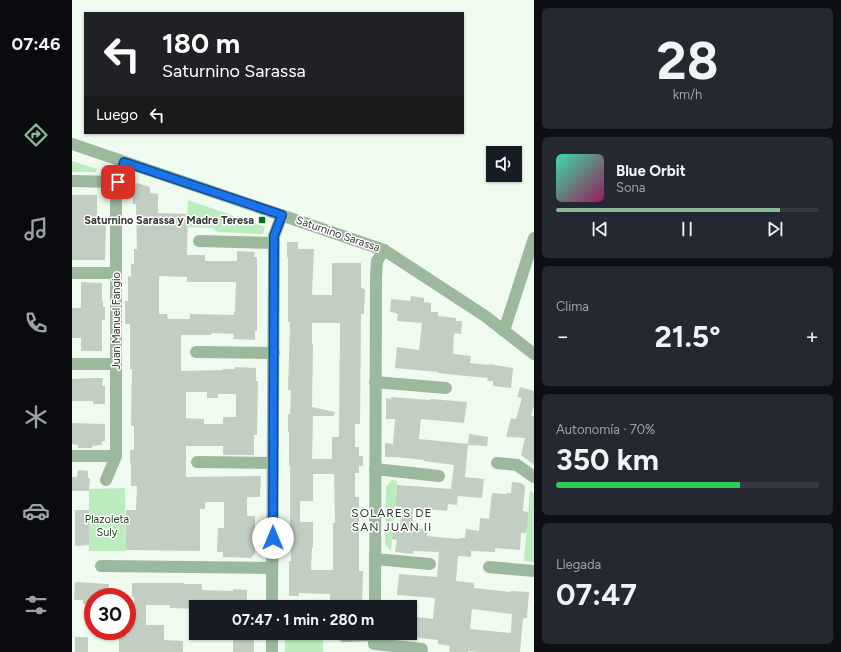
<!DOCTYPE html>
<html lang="es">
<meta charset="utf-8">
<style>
body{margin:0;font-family:Figtree,sans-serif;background:#242831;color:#f1f3f6;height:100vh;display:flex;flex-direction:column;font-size:15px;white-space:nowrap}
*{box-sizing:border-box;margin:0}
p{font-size:13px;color:#9ea1a6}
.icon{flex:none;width:22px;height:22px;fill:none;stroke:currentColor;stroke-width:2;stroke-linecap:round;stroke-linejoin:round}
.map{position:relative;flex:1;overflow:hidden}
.side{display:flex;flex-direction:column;gap:8px;padding:8px;background:#0d0f14;width:307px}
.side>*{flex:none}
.hud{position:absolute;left:12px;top:12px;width:380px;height:122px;border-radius:0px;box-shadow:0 1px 3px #0004;background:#202124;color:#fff;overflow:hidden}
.fabs{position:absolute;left:414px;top:146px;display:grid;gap:8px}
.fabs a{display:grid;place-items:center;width:36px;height:36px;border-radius:0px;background:#171b24;box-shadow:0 1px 3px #0004;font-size:20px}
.speed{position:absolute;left:12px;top:588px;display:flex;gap:8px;font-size:20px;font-weight:700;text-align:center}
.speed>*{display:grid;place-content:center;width:52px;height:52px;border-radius:50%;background:#171b24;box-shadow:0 1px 3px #0004;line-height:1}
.speed .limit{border:6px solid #d22;background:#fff;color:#111}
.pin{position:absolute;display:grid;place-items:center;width:34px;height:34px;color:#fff;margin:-17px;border-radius:8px;box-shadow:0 2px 6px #0006}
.me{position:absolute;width:44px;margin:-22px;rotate:0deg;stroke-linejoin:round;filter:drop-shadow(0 0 3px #0008)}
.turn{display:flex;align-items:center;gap:14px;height:84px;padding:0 12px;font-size:18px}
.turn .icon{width:52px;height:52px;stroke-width:2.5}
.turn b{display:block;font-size:28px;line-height:34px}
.then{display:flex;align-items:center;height:38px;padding:0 12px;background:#0003;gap:8px;font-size:15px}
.big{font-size:30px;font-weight:700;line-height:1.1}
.side .card{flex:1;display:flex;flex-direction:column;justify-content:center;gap:6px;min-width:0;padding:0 14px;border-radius:6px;background:#242831}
.side .dial{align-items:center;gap:0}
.dial b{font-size:52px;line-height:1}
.song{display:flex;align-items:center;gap:12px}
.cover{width:48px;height:48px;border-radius:6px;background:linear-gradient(135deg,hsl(160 70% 55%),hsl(330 70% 35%))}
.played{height:4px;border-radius:2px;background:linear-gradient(90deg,#88b897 85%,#363941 85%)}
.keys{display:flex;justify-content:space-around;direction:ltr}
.heat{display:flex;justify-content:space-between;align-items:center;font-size:22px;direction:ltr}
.charge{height:6px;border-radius:3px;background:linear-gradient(90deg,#34c759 70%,#363941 0)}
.trip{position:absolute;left:117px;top:600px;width:228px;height:40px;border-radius:0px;background:#171b24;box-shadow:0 1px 3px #0004;font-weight:700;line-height:40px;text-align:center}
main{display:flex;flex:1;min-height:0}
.tab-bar{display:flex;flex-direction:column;width:72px;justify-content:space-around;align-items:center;background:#090b0e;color:#9ea1a6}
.tab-bar .icon{width:28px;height:28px}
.tab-bar .on{color:#88b897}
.tab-bar b{font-size:18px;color:#f1f3f6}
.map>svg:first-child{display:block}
.green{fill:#bbecbd}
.building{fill:#c3cec3;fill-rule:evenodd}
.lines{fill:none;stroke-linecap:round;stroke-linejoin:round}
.street{stroke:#9cb89d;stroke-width:12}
.route-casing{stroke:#114b97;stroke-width:10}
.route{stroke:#1a73e8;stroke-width:7}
.poi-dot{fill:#077122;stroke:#fff;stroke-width:1.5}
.labels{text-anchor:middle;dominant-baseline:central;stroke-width:3;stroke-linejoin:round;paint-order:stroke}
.poi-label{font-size:11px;font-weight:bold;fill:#333733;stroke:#fff;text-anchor:end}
.street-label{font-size:11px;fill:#333733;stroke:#fff}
.park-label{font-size:11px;fill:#18461e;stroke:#fff}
.neighbourhood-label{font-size:12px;letter-spacing:1px;fill:#2e372f;stroke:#fff}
</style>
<main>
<nav class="tab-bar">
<b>07:46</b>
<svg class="icon on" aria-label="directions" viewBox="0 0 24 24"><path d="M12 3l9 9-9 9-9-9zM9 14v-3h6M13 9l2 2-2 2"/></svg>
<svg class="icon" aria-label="music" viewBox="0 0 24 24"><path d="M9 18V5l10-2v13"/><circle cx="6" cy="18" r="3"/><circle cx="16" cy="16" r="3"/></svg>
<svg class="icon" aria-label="phone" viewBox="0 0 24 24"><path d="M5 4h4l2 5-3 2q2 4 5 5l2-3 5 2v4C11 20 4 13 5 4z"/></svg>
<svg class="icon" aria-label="climate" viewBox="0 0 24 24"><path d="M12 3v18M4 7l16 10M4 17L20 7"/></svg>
<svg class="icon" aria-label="car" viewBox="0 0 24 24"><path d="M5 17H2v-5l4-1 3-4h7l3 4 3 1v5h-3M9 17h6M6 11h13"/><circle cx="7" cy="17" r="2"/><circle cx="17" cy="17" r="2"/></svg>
<svg class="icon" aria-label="filters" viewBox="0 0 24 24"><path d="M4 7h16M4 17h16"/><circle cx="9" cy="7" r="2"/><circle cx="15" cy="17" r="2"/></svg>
</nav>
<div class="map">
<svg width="462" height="652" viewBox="0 0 462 652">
<rect width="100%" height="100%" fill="#f0fbf0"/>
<g class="green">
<path d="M0 161 25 169 24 172H0Z"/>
<path d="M116 200 193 227 191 234 146 232 140 228 115 227Z"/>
<path d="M320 480 325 481 319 551 313 544 314 487Z"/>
<path d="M53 488 54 551H17V489Z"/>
<path d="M458 490 462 493V562L452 561Z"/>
<rect x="213" y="633" width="38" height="19"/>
</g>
<g class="building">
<path d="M65 183 78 187V193L86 194V213L116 214 115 255H133V261H165V251L183 252 182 257H185V331H183V340L161 339 162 334 140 333 139 335H109V371L151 370V369H163V367L184 368V381H186L185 435H182V455H151V446H114V477L189 476 188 497H175V516H183V554L179 558 151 557V552H145L146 528H152V502H133V509H128V551L54 550V510H64L65 486H59V463H58V450H62V426H59L60 369H58V324H53V301H56V276L59 277V264H62V249H65L64 204H61L60 186ZM87 276 115 277V282H164L163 312H162V315L118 314V319H96L95 314H87ZM114 392H135V398H146V394H164V417H151V424H132V419L114 418Z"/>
<path d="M0 195H25V221H34L33 260H0Z"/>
<path d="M215 242H226V249H242L240 295H260V263H289V287L293 290 292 314H289L288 424H283V447H287V456H291V466H287V473H283V497H287V571H291L290 607H258V594L227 593V596H217V561H219V529H218V466H217V432H216V414H218L219 390H216L218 322H216V257H215ZM240 323H268L267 437H260V459H240L241 416H262L263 412 240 407 241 344H240ZM241 474H262L263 523H261V570H239L240 548H241V522H228V501H241Z"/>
<path d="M9 282 30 283V301H31V307H33V320H30V351H9V338H0V308H9Z"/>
<path d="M339 296 352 298V302L359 303V312H366V316L384 318V321H390L389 334 382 333 381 354 399 356 398 363 417 365V364L441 368 439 388 421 386V381H415L416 378 374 374 366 373V372L323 368 325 347 347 350 350 323 325 321 326 314H324V313L318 312 319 299 338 301Z"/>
<path d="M18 378H31L30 386H33V404H21V401H0V379Z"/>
<path d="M448 387 462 391V406L459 416H462V465L449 455 453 438 434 437 439 418 444 419 450 398 445 397Z"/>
<path d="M319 397 358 400 359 399 395 402 392 423 349 419 347 439 396 444 393 477 412 479 410 498 386 496 385 505 376 504 375 511 341 508 340 528 356 529 355 536 387 539 388 538H393L394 529 407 531 408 518 417 519 420 493 434 494V493H439L440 482 449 483 453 486 451 511 456 512V520L454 533H449L448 550 423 548V552L399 551V557L386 556 384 581 402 583V588L438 592 439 591 457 592 455 618H451L448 652H406L396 651V652H377L378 646 366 644V640L338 637V616L361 619 363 598 325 595 327 574 365 577 367 552 341 551V554L323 552 325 540 320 539 321 528H328L330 507 323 506 325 485 379 489 382 465 352 461V460L324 457H313V443L321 444 323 419H314V398L319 399ZM400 609 440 614 439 633 398 629Z"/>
<path d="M0 423 33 424V441H30V445L20 446V448H6V445L0 444Z"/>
<path d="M397 434 416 437 415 446 396 445Z"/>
<path d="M6 470 16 471V478H18L17 491H0V477H5Z"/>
<path d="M3 510H17V545L3 546Z"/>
<path d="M3 582 37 584 36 597H21V604H11V600H2Z"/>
<path d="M60 583H112V584H130V590L161 591V589L175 590V607L142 606V607H124V609L98 608V605H74V625H92V640L111 641V652H47V635H56V616H62V597H60Z"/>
<path d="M167 633H182V652H161V635H167Z"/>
<rect x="3" y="637" width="13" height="15"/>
</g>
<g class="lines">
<g class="street">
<path d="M0 144 312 250 413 316 462 354"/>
<path d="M0 181 45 182"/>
<path d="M127 241 202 243"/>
<path d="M0 273H43"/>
<path d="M432 331 462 238"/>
<path d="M124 352 202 353"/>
<path d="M0 364H44"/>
<path d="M303 382 374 388"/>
<path d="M0 456H44"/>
<path d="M125 462 201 463"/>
<path d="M425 463 445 465 462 477"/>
<path d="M303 469 367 476"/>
<path d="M34 480 44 456V188L52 162"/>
<path d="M303 559 358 564"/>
<path d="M29 566 200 568"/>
<path d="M417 567 462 571"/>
<path d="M200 607 202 236 210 215"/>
<path d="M303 607 304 277 305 261 312 250"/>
<path d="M302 633V644L350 649"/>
<path d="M272 636 302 635"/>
<path d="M200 652V633"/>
</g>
</g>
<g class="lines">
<g class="route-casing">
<path id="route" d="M46 182 52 162 210 215 202 236 201 538"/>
</g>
<use href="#route" class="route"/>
</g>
<rect class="poi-dot" x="186" y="216" width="8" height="8" rx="2"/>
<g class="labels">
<g class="poi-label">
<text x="182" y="220">Saturnino Sarassa y Madre Teresa</text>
</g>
<g class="street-label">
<text transform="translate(266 234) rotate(19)">Saturnino Sarassa</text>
<text transform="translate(44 321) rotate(-90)">Juan Manuel Fangio</text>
</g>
<g class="park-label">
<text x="35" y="519">Plazoleta<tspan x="35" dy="13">Suly</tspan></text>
</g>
<g class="neighbourhood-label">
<text x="320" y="513">SOLARES DE<tspan x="320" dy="14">SAN JUAN II</tspan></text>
</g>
</g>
</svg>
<div class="fabs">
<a><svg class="icon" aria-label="sound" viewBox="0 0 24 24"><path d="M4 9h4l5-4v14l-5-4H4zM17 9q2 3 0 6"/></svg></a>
</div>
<div class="speed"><div class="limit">30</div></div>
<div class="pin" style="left:46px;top:182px;background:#d93025"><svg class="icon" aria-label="arrive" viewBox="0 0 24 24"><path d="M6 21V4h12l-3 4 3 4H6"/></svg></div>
<svg class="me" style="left:201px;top:538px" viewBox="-20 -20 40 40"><circle r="19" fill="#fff"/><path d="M0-13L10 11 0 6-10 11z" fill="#1a73e8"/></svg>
<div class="trip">07:47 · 1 min · 280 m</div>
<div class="hud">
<div class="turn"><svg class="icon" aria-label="left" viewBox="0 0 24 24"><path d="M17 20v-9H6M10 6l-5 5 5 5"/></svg><div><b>180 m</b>Saturnino Sarassa</div></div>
<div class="then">Luego<svg class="icon" aria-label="left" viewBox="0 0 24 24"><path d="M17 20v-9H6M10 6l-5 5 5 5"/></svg></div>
</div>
</div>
<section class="side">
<div class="card dial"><b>28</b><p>km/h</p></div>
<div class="card">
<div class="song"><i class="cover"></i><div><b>Blue Orbit</b><p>Sona</p></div></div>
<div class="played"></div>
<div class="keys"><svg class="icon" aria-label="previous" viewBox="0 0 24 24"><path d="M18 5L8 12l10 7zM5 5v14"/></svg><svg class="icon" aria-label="pause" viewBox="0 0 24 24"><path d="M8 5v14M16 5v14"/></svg><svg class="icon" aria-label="next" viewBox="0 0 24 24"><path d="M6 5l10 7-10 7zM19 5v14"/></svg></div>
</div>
<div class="card"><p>Clima</p>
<div class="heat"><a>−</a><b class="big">21.5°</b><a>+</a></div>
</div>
<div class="card"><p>Autonomía · 70%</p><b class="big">350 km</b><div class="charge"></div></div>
<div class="card"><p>Llegada</p><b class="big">07:47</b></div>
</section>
</main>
